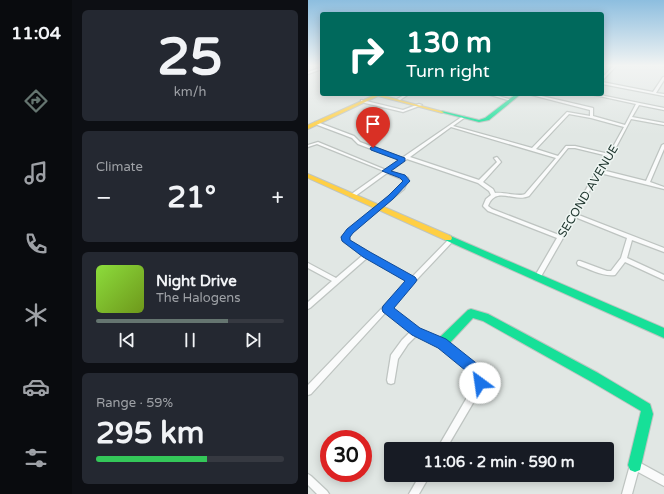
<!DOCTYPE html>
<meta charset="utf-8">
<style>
body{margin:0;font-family:"Varela Round",sans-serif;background:#242831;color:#f1f3f6;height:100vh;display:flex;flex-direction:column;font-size:15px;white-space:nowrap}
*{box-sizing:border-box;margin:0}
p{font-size:13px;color:#9ea1a6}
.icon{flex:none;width:22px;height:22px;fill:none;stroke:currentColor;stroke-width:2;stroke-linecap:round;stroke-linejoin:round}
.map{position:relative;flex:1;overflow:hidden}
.details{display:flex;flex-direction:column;gap:10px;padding:10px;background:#0d0f14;width:236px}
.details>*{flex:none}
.hud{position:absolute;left:12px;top:12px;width:284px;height:84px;border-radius:4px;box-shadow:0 2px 10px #0003;background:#00695c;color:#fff;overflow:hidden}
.speed{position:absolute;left:12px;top:430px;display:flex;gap:8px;font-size:20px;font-weight:700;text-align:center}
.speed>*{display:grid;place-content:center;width:52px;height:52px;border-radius:50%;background:#171b24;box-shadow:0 2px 10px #0003;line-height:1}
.speed .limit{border:6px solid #d22;background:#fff;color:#111}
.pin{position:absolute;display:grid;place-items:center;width:34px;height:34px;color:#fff;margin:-41px -17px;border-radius:50% 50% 50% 0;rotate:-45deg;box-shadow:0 0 4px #0007}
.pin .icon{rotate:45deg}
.me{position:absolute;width:44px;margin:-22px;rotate:329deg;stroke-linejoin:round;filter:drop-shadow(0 0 3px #0008)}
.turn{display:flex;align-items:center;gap:14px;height:84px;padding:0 20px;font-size:18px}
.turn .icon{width:52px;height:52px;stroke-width:2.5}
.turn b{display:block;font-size:28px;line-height:34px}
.big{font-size:30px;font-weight:700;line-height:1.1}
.details .widget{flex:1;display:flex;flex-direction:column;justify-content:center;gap:6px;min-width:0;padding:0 14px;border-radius:6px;background:#242831}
.details .dial{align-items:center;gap:0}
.dial b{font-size:52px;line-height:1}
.song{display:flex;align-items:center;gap:12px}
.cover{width:48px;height:48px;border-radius:6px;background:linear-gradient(135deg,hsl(90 70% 55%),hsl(80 70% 35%))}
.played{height:4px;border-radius:2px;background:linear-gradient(90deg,#657570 70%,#363941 70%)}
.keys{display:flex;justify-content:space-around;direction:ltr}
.heat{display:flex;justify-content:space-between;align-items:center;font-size:22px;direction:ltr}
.charge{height:6px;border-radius:3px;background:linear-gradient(90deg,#34c759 59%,#363941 0)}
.trip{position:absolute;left:76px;top:442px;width:230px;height:40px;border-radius:4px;background:#171b24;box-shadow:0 2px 10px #0003;font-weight:700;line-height:40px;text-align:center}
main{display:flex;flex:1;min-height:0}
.menu{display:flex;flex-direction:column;width:72px;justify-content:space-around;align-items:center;background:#090b0e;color:#9ea1a6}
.menu .icon{width:28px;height:28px}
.menu .on{color:#657570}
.menu b{font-size:18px;color:#f1f3f6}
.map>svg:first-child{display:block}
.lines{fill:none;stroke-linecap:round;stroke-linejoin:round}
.street-casing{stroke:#bec4c1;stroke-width:2.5}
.fast-casing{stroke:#bec4c1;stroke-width:2}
.slow-casing{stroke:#bec4c1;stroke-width:2}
.street{fill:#fafbfb;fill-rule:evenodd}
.fast{fill:#16e098;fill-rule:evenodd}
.slow{fill:#ffcf43;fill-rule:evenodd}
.route{fill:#1a73e8;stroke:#114b97}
.labels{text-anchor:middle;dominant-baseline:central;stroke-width:3;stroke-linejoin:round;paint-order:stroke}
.street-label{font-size:12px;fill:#223831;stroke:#eff6f3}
</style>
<main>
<nav class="menu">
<b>11:04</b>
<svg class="icon on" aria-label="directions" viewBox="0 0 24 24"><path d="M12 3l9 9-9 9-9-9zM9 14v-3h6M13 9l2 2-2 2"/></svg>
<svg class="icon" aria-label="music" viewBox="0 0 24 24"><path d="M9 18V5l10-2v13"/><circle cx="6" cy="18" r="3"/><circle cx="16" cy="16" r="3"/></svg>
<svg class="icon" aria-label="phone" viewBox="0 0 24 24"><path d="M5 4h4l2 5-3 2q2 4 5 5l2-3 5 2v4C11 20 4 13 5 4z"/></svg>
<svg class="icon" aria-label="climate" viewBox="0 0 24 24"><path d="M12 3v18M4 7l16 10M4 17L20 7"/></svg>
<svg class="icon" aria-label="car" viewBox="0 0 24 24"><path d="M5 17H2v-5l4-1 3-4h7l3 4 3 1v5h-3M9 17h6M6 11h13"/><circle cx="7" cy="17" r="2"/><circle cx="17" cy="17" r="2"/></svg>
<svg class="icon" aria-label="filters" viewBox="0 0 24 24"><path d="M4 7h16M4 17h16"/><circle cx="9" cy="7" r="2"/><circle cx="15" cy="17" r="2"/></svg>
</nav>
<section class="details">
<div class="widget dial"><b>25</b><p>km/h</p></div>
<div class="widget"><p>Climate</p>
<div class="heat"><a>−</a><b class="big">21°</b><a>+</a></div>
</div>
<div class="widget">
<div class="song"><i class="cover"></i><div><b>Night Drive</b><p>The Halogens</p></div></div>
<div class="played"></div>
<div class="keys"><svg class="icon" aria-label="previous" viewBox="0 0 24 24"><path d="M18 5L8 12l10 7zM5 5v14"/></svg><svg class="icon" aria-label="pause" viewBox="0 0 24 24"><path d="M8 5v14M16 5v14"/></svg><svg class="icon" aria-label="next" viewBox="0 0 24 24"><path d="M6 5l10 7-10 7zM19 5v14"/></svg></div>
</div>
<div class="widget"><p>Range · 59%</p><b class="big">295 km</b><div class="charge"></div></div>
</section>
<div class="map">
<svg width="356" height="494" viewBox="0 0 356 494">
<rect width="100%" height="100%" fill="#e1e7e4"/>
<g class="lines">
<g class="street-casing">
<g id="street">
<path d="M306 65H309L294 81V78Z"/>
<rect x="354" y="65" width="2" height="1"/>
<path d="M14 67V69L0 74V72Z"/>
<path d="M355 77H356V80L348 93 356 94V96L294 84V82L345 92Z"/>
<path d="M98 94H101L92 100 89 99Z"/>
<path d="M179 94H183L205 100 203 101Z"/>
<path d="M220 94H225L285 108V116L317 125 328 104 282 94H287L356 108V110L331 105 324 117 356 123V125L323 119 304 155 294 170 338 181 354 145 356 144V149L342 182 356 187V189L292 173 268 214 356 248V252L324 240 319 258 356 275V280L317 262 307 275C296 277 281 269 270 265L269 263 270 261H272L299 271H303L313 258 319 238 267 217 231 280H227L226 278 227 276 249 238 180 211 175 206 178 199 183 195 181 191 170 183 99 159 82 171 100 178V179L96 189 44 232 40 237V240L61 253 104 277 142 238H146L147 239 146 240 82 308 110 329 137 341 171 368 176 376V383L175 386 138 449H129L168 382V377L165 374 131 345 109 335 100 344 90 359 86 383 83 384 80 383 79 380 83 355 94 340 103 331 78 312 3 394 0 395V385L100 281 59 258 2 308 0 309V302L24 281 0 268V263L28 278 55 255 36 242 34 237 40 230 92 187 96 180 79 173 46 197H42V195L76 171 9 144 0 147V145L10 142 78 170 92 160 50 144 44 138 7 124V122H9L46 136 52 142 94 158 155 116 157 117 156 118 145 126 224 148 259 112 282 116V110ZM261 114 283 118 316 127 301 154 267 146H258L250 156 228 149ZM143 127 248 158 217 194C211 197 196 192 187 193L185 189 175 182 193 162 189 157 186 158 189 162 171 180 102 157ZM260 148H267L300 156 289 171 251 235 184 209 180 206C188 185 206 203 221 196Z"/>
<path d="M54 100 95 110 111 104 114 105 95 112 53 102V100Z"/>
<path d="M327 460 356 476V486L330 472 324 494H314L322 465 324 462Z"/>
<path d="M0 474 3 476 19 491 21 494H9L0 485Z"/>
<path d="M112 475H122L111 494H101Z"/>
</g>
</g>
<g class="fast-casing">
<g id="fast">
<path d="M208 94H213L181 120 171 122 132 112 134 111 171 120 177 118Z"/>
<path d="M140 235 356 328V338L137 240 136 238Z"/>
<path d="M163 309 180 314 290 373 342 404 345 414 332 470 327 472 322 470 320 465 333 411 282 381 175 321 165 318 138 347 134 348 130 347 129 343 130 339 160 310Z"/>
</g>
</g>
<g class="slow-casing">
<g id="slow">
<path d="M69 94 136 112 134 113 70 96 0 129V125Z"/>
<path d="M0 174 143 236 144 238 143 240H137L0 178Z"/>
</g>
</g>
<use href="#street" class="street"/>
<use href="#fast" class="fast"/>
<use href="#slow" class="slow"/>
</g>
<linearGradient id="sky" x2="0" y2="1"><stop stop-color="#8dbedf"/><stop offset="0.49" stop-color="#f2f4f3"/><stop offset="1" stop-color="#f2f4f3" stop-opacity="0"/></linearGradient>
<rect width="356" height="134" fill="url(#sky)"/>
<path class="route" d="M65 146 97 158V161L83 171 97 175 102 181 85 199 45 233 42 237V240L62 252 107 277 109 280 107 283 86 308 112 328 138 339 172 366 178 376 179 383 177 387 172 389 168 387 163 375 130 348 104 335 75 312 74 309 75 306 97 281 55 257 34 241 33 237 39 229 80 196 95 181 92 178 74 171 90 160 63 150 62 148Z"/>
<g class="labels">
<g class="street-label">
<text transform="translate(280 191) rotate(-59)">SECOND AVENUE</text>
</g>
</g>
</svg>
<div class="speed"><div class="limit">30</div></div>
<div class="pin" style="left:65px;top:148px;background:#d93025"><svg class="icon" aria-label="arrive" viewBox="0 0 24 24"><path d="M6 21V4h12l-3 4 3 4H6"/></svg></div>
<svg class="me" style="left:172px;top:383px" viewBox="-20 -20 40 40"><circle r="19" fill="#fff"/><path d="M0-13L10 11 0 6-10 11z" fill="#1a73e8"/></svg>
<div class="trip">11:06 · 2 min · 590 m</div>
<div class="hud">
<div class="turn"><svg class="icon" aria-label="right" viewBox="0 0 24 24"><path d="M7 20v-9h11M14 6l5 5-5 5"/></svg><div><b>130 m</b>Turn right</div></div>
</div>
</div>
</main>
